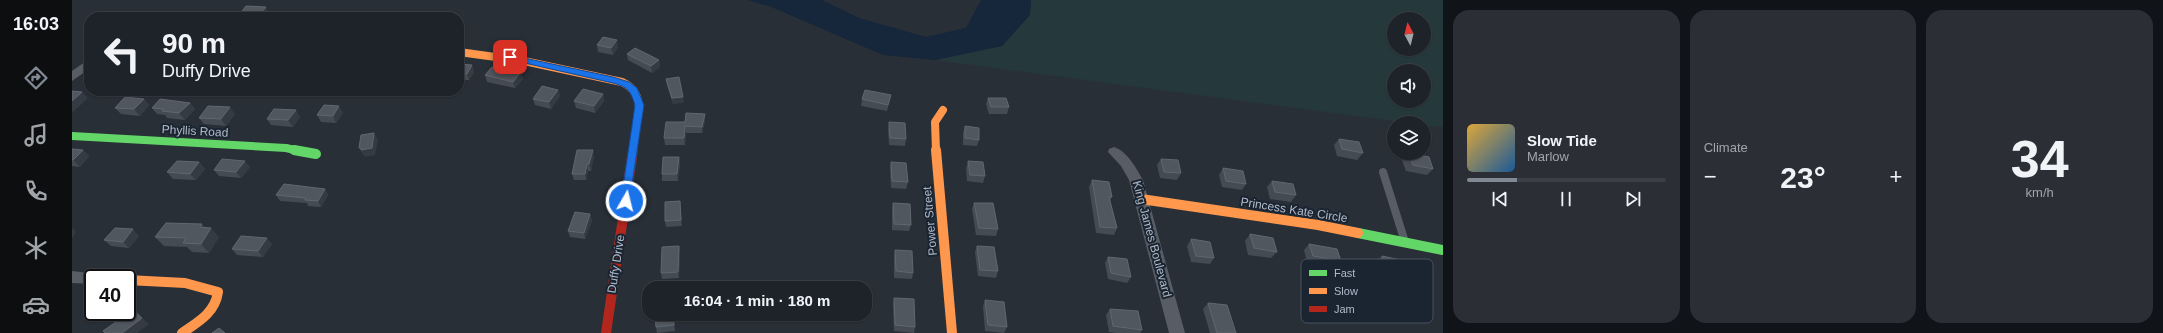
<!DOCTYPE html>
<meta charset="utf-8">
<style>
body{margin:0;font-family:Helvetica,sans-serif;background:#2b2f35;color:#f1f3f6;height:100vh;display:flex;flex-direction:column;font-size:15px;white-space:nowrap}
*{box-sizing:border-box;margin:0}
p{font-size:13px;color:#a1a4a8}
.icon{flex:none;width:22px;height:22px;fill:none;stroke:currentColor;stroke-width:2;stroke-linecap:round;stroke-linejoin:round}
.map{position:relative;flex:1;overflow:hidden}
.side{display:flex;flex-direction:column;gap:10px;padding:10px;background:#101317;width:720px}
.side>*{flex:none}
.top-card{position:absolute;left:12px;top:12px;width:380px;height:84px;border-radius:16px;box-shadow:0 1px 3px #0004,0 0 0 1px #3c4046;background:#1e2329;color:#f1f3f6;overflow:hidden}
.needle{width:26px;rotate:353deg}
.fabs{position:absolute;left:1315px;top:12px;display:grid;gap:8px}
.fabs a{display:grid;place-items:center;width:44px;height:44px;border-radius:50%;background:#1e2329;box-shadow:0 1px 3px #0004,0 0 0 1px #3c4046;font-size:20px}
.speed{position:absolute;left:12px;top:269px;display:flex;gap:8px;font-size:20px;font-weight:700;text-align:center}
.speed>*{display:grid;place-content:center;width:52px;height:52px;border-radius:50%;background:#1e2329;box-shadow:0 1px 3px #0004,0 0 0 1px #3c4046;line-height:1}
.speed .limit{border:2px solid #111;border-radius:6px;background:#fff;color:#111}
.pin{position:absolute;display:grid;place-items:center;width:34px;height:34px;color:#fff;margin:-17px;border-radius:8px;box-shadow:0 2px 6px #0006}
.me{position:absolute;width:44px;margin:-22px;rotate:8deg;stroke-linejoin:round;filter:drop-shadow(0 0 3px #0008)}
.turn{display:flex;align-items:center;gap:14px;height:84px;padding:0 12px;font-size:18px}
.turn .icon{width:52px;height:52px;stroke-width:2.5}
.turn b{display:block;font-size:28px;line-height:34px}
.big{font-size:30px;font-weight:700;line-height:1.1}
.side .card{flex:1;display:flex;flex-direction:column;justify-content:center;gap:6px;min-width:0;padding:0 14px;border-radius:16px;background:#2b2f35}
.side .dial{align-items:center;gap:0}
.dial b{font-size:52px;line-height:1}
.song{display:flex;align-items:center;gap:12px}
.cover{width:48px;height:48px;border-radius:6px;background:linear-gradient(135deg,hsl(40 70% 55%),hsl(210 70% 35%))}
.played{height:4px;border-radius:2px;background:linear-gradient(90deg,#818995 25%,#3c4046 25%)}
.keys{display:flex;justify-content:space-around;direction:ltr}
.heat{display:flex;justify-content:space-between;align-items:center;font-size:22px;direction:ltr}
.side .tiles{flex:1;display:grid;gap:10px;grid-template-columns:repeat(3,1fr)}
.trip{position:absolute;left:570px;top:281px;width:230px;height:40px;border-radius:16px;background:#1e2329;box-shadow:0 1px 3px #0004,0 0 0 1px #3c4046;font-weight:700;line-height:40px;text-align:center}
main{display:flex;flex:1;min-height:0}
.menu{display:flex;flex-direction:column;width:72px;justify-content:space-around;align-items:center;background:#0c0e10;color:#a1a4a8}
.menu .icon{width:28px;height:28px}
.menu .on{color:#818995}
.menu b{font-size:18px;color:#f1f3f6}
.map>svg:first-child{display:block}
.green{fill:#25393d;fill-rule:evenodd}
.water{fill:#16263b}
.lines{fill:none;stroke-linecap:round;stroke-linejoin:round}
.lane{stroke:#585d65;stroke-width:8}
.street{fill:#585d65;fill-rule:evenodd}
.fast-far1{stroke:#63d668;stroke-width:8}
.fast{stroke:#63d668;stroke-width:10}
.slow-far1{stroke:#ff974d;stroke-width:8}
.slow{stroke:#ff974d;stroke-width:10}
.jam-far1{stroke:#b3261e;stroke-width:8}
.jam{stroke:#b3261e;stroke-width:10}
.wall{fill:#454b53}
.shaded-wall{fill:#353b42}
.building{fill:#51575f;stroke:#606770}
.route{fill:#1a73e8;stroke:#114b97}
.labels{text-anchor:middle;dominant-baseline:central;stroke-width:4;stroke-linejoin:round;paint-order:stroke}
.street-label{font-size:12px;fill:#b1bac8;stroke:#1b2532}
.key{fill:#1b2532;stroke:#48525f;stroke-width:1}
.key-label{font-size:11px;fill:#b1bac8}
</style>
<main>
<nav class="menu">
<b>16:03</b>
<svg class="icon on" aria-label="directions" viewBox="0 0 24 24"><path d="M12 3l9 9-9 9-9-9zM9 14v-3h6M13 9l2 2-2 2"/></svg>
<svg class="icon" aria-label="music" viewBox="0 0 24 24"><path d="M9 18V5l10-2v13"/><circle cx="6" cy="18" r="3"/><circle cx="16" cy="16" r="3"/></svg>
<svg class="icon" aria-label="phone" viewBox="0 0 24 24"><path d="M5 4h4l2 5-3 2q2 4 5 5l2-3 5 2v4C11 20 4 13 5 4z"/></svg>
<svg class="icon" aria-label="climate" viewBox="0 0 24 24"><path d="M12 3v18M4 7l16 10M4 17L20 7"/></svg>
<svg class="icon" aria-label="car" viewBox="0 0 24 24"><path d="M5 17H2v-5l4-1 3-4h7l3 4 3 1v5h-3M9 17h6M6 11h13"/><circle cx="7" cy="17" r="2"/><circle cx="17" cy="17" r="2"/></svg>
</nav>
<div class="map">
<svg width="1371" height="333" viewBox="0 0 1371 333">
<rect width="100%" height="100%" fill="#282f37"/>
<path class="green" d="M959 0H1371V127L1352 125V123H1338L863 60 930 46 958 15ZM1322 19H1352V49H1322ZM1322 71H1352V101H1322Z"/>
<path class="water" d="M675 0H750L787 18 854 37 894 28 909 0H959L958 15 930 46 863 60 811 55 697 6Z"/>
<g class="lines">
<path class="lane" d="M1311 172 1333 242"/>
<g class="street">
<path d="M17 59V69L0 81V71Z"/>
<path d="M1042 147C1056 152 1064 168 1071 180L1113 333H1097L1057 180 1049 166 1036 152 1037 149Z"/>
<path d="M0 271 26 274 28 278H21V284L0 283Z"/>
</g>
<path class="fast-far1" d="M0 136 214 148 227 151"/>
<g class="fast">
<path d="M222 150 244 154"/>
<path d="M1286 233 1371 250"/>
</g>
<g class="slow-far1">
<path d="M387 52 452 61 550 82C563 88 567 97 567 111"/>
<path d="M864 151 863 122 871 110"/>
</g>
<g class="slow">
<path d="M864 150 880 333"/>
<path d="M1069 199 1246 225 1286 233"/>
<path d="M55 280 113 283 146 292C143 313 126 322 110 333"/>
</g>
<path class="jam-far1" d="M561 151 567 111"/>
<path class="jam" d="M534 333 561 150"/>
</g>
<g class="wall">
<path d="M197 14 195 17H169L167 15Z"/>
<path d="M525 45 546 47 541 55 526 52Z"/>
<path d="M555 54 587 60 588 67 580 73 556 60Z"/>
<path d="M387 64 400 65 402 72 397 80H387Z"/>
<path d="M413 75 451 79 443 88 415 82Z"/>
<path d="M594 79 612 102 601 104 595 85Z"/>
<path d="M486 90 488 96 479 109 463 105 461 99Z"/>
<path d="M531 94 532 101 523 113 504 108 502 101Z"/>
<path d="M819 95 815 111 789 106 790 99Z"/>
<path d="M916 98 937 107 935 114H917L914 104Z"/>
<path d="M72 99 77 105 68 116 49 114 43 108Z"/>
<path d="M118 103 123 109 113 120 95 118 93 115 85 114 80 108Z"/>
<path d="M271 113 264 123 249 122 245 115Z"/>
<path d="M163 114 154 126 132 124 127 118Z"/>
<path d="M228 117 221 127 199 125 195 119Z"/>
<path d="M633 121 630 133H614L613 145H593L592 138 613 122Z"/>
<path d="M817 122 834 139 833 146 817 145 816 129Z"/>
<path d="M893 126 907 140 905 146 891 145V133Z"/>
<path d="M1267 139 1291 153 1285 160 1265 156 1262 145Z"/>
<path d="M0 149 11 150 17 156 8 167 0 166Z"/>
<path d="M1337 153 1361 169 1355 175 1334 171 1330 160Z"/>
<path d="M522 156 519 171H516L514 180H502L500 174Z"/>
<path d="M607 157 608 163 606 181H590V174Z"/>
<path d="M1089 159 1109 173 1105 180 1088 178 1085 165Z"/>
<path d="M896 161 913 176 911 183 895 181 894 168Z"/>
<path d="M127 162 133 169 124 180 101 179 95 172Z"/>
<path d="M819 162 836 182 834 189 819 188 818 168Z"/>
<path d="M178 167 169 178 147 176 142 170Z"/>
<path d="M1151 168 1174 184 1170 190 1150 187 1147 175Z"/>
<path d="M1020 180 1040 197 1038 200 1045 228 1042 235 1024 233 1017 187Z"/>
<path d="M1200 181 1224 195 1219 202 1198 199 1195 187Z"/>
<path d="M253 189 256 195 249 207 236 206 235 203 208 201 204 195Z"/>
<path d="M608 201 610 226 594 227 593 221Z"/>
<path d="M821 203 839 225 837 231 820 230V209Z"/>
<path d="M902 203 926 229 924 236 904 235 900 209Z"/>
<path d="M518 214 520 221 513 239 498 237 496 231Z"/>
<path d="M133 228 147 237 137 253 120 252 115 247 92 246 83 237Z"/>
<path d="M1178 234 1205 252 1199 258 1176 255 1173 241Z"/>
<path d="M67 236 57 248 39 246 32 240Z"/>
<path d="M1119 239 1142 258 1138 264 1119 262 1115 246Z"/>
<path d="M200 244 191 257 165 255 160 249Z"/>
<path d="M1237 244 1269 261 1262 267 1235 262 1232 250Z"/>
<path d="M607 246 608 253 607 278 590 279 589 273Z"/>
<path d="M905 246 926 271 924 278 906 276 903 252Z"/>
<path d="M823 250 841 273 840 279 822 278V256Z"/>
<path d="M1310 256 1361 279 1354 285 1307 274 1303 262Z"/>
<path d="M1036 257 1059 277 1055 283 1036 279 1033 263Z"/>
<path d="M822 298 843 327 842 333 822 331 821 304Z"/>
<path d="M913 300 935 327 932 333 913 331 911 306Z"/>
<path d="M1136 303 1164 333H1138L1131 309Z"/>
<path d="M1038 309 1070 330 1068 333H1044L1037 332 1034 315Z"/>
<path d="M601 314 603 331 585 333 584 327Z"/>
</g>
<g class="shaded-wall">
<path d="M194 7 197 14 195 17H187L186 16Z"/>
<path d="M545 40 546 47 541 55 539 48Z"/>
<path d="M587 60 588 67 580 73 579 66Z"/>
<path d="M400 65 402 72 397 80 395 74Z"/>
<path d="M449 72 451 79 443 88 441 82Z"/>
<path d="M486 90 488 96 479 109 477 102Z"/>
<path d="M10 92 16 98 1 112 0 111V101Z"/>
<path d="M531 94 532 101 523 113 522 106Z"/>
<path d="M611 97 612 102 601 104 600 98Z"/>
<path d="M72 99 77 105 68 116 62 109Z"/>
<path d="M118 103 123 109 113 120 107 113Z"/>
<path d="M267 106 271 113 264 123 261 116Z"/>
<path d="M158 107 163 114 154 126 149 119Z"/>
<path d="M224 110 228 117 221 127 216 120Z"/>
<path d="M633 114V121L630 133V127Z"/>
<path d="M613 126 614 133 613 145 612 138Z"/>
<path d="M302 133 306 140 303 155 293 157 292 155H291L287 148H289Z"/>
<path d="M11 150 17 156 8 167 1 160Z"/>
<path d="M521 150 522 156 519 171 517 164Z"/>
<path d="M607 157 608 163 606 181 605 174Z"/>
<path d="M173 161 178 167 169 178 164 172Z"/>
<path d="M127 162 133 169 124 180 118 174Z"/>
<path d="M515 164 516 171 514 180 513 174Z"/>
<path d="M253 189 256 195 249 207 246 201Z"/>
<path d="M608 201 609 207 610 226 609 220Z"/>
<path d="M518 214 520 221 513 239 512 233Z"/>
<path d="M130 224 137 231 139 228 147 237 137 253 129 244 128 227Z"/>
<path d="M0 228 4 232 0 238Z"/>
<path d="M61 229 67 236 57 248 51 242Z"/>
<path d="M195 238 200 244 191 257 186 251Z"/>
<path d="M607 246 608 253 607 278 606 272Z"/>
<path d="M70 318 77 324 65 333H50Z"/>
</g>
<g class="building">
<path d="M174 6 194 7 186 16 167 15Z"/>
<path d="M531 37 545 40 539 48 525 45Z"/>
<path d="M563 48 587 60 579 66 555 54Z"/>
<path d="M387 64 400 65 395 74 387 73Z"/>
<path d="M420 67 449 72 441 82 413 75Z"/>
<path d="M607 77 611 97 600 98 594 79Z"/>
<path d="M470 86 486 90 477 102 461 99Z"/>
<path d="M511 89 531 94 522 106 502 101Z"/>
<path d="M793 90 819 95 816 105 790 99Z"/>
<path d="M0 91 10 92 0 101Z"/>
<path d="M53 97 72 99 62 109 43 108Z"/>
<path d="M916 98H934L937 107H919Z"/>
<path d="M88 99 118 103 107 113 90 111 92 109 80 108Z"/>
<path d="M252 105 267 106 261 116 245 115Z"/>
<path d="M136 106 158 107 149 119 127 118Z"/>
<path d="M202 109 224 110 216 120 195 119Z"/>
<path d="M614 113 633 114 630 127 613 126 612 138H592L594 122H613Z"/>
<path d="M817 122 833 123 834 139 818 138Z"/>
<path d="M893 126 907 128V140L893 138Z"/>
<path d="M302 133 300 148 289 150V148H287L289 135Z"/>
<path d="M1267 139 1287 142 1291 153 1270 149Z"/>
<path d="M0 149 11 150 1 160H0Z"/>
<path d="M505 150H521L517 164H515L513 174H500Z"/>
<path d="M1337 153 1357 157 1361 169 1341 165Z"/>
<path d="M591 157H607L605 174H590Z"/>
<path d="M150 159 173 161 164 172 142 170Z"/>
<path d="M1089 159 1106 160 1109 173 1092 172Z"/>
<path d="M105 161 127 162 118 174 95 172Z"/>
<path d="M896 161 911 162 913 176 898 175Z"/>
<path d="M819 162 834 163 836 182 820 181Z"/>
<path d="M1151 168 1171 171 1174 184 1154 181Z"/>
<path d="M1020 180 1037 182 1040 197H1037L1045 228 1028 227Z"/>
<path d="M1200 181 1221 184 1224 195 1203 192Z"/>
<path d="M212 184 253 189 246 201 233 200 234 198 204 195Z"/>
<path d="M608 201 609 220 593 221V202Z"/>
<path d="M821 203 838 204 839 225 822 224Z"/>
<path d="M902 203H921L926 229 907 228Z"/>
<path d="M503 212 518 214 512 233 496 231Z"/>
<path d="M94 223 130 224 128 227 139 228 129 244 111 243 114 238 83 237Z"/>
<path d="M43 228 61 229 51 242 32 240Z"/>
<path d="M1178 234 1201 238 1205 252 1182 248Z"/>
<path d="M169 236 195 238 186 251 160 249Z"/>
<path d="M1119 239 1138 242 1142 258 1124 256Z"/>
<path d="M1237 244 1265 249 1269 261 1241 256Z"/>
<path d="M607 246 606 272 589 273 590 247Z"/>
<path d="M905 246 922 247 926 271 908 270Z"/>
<path d="M823 250 840 251 841 273 824 271Z"/>
<path d="M1310 256 1357 266 1361 279 1313 268Z"/>
<path d="M1036 257 1055 259 1059 277 1039 273Z"/>
<path d="M822 298 842 299 843 327 823 325Z"/>
<path d="M913 300 932 302 935 327 916 325Z"/>
<path d="M1136 303 1155 305 1164 333H1145Z"/>
<path d="M1038 309 1066 311 1070 330 1041 326Z"/>
<path d="M61 310 70 318 50 333H33L31 331Z"/>
<path d="M583 314H601L602 325 584 327Z"/>
<path d="M147 328 153 333H140Z"/>
</g>
<path class="route" d="M438 55 541 77 557 82 565 88 572 105 557 204H551L549 201 563 105C558 90 556 87 541 83L435 59V56Z"/>
<g class="labels">
<g class="street-label">
<text transform="translate(123 131) rotate(3)">Phyllis Road</text>
<text transform="translate(1222 210) rotate(9)">Princess Kate Circle</text>
<text transform="translate(858 221) rotate(-95)">Power Street</text>
<text transform="translate(1080 239) rotate(75)">King James Boulevard</text>
<text transform="translate(544 264) rotate(-81)">Duffy Drive</text>
</g>
</g>
<rect x="1229" y="259" width="132" height="64" rx="6" class="key"/>
<rect x="1237" y="270" width="18" height="6" fill="#63d668"/>
<rect x="1237" y="288" width="18" height="6" fill="#ff974d"/>
<rect x="1237" y="306" width="18" height="6" fill="#b3261e"/>
<g class="key-label">
<text x="1262" y="277">Fast</text>
<text x="1262" y="295">Slow</text>
<text x="1262" y="313">Jam</text>
</g>
</svg>
<div class="fabs">
<a><svg class="needle" viewBox="-14 -14 28 28"><path d="M0-13l5 13h-10z" fill="#e53935"/><path d="M0 13l5-13h-10z" fill="#a1a4a8"/></svg></a>
<a><svg class="icon" aria-label="sound" viewBox="0 0 24 24"><path d="M4 9h4l5-4v14l-5-4H4zM17 9q2 3 0 6"/></svg></a>
<a><svg class="icon" aria-label="layers" viewBox="0 0 24 24"><path d="M12 4l9 5-9 5-9-5zM3 14l9 5 9-5"/></svg></a>
</div>
<div class="speed"><div class="limit">40</div></div>
<div class="pin" style="left:438px;top:57px;background:#d93025"><svg class="icon" aria-label="arrive" viewBox="0 0 24 24"><path d="M6 21V4h12l-3 4 3 4H6"/></svg></div>
<svg class="me" style="left:554px;top:201px" viewBox="-20 -20 40 40"><circle r="17" fill="#1a73e8" stroke="#fff" stroke-width="3"/><path d="M0-11L8 9 0 5-8 9z" fill="#fff"/></svg>
<div class="trip">16:04 · 1 min · 180 m</div>
<div class="top-card">
<div class="turn"><svg class="icon" aria-label="left" viewBox="0 0 24 24"><path d="M17 20v-9H6M10 6l-5 5 5 5"/></svg><div><b>90 m</b>Duffy Drive</div></div>
</div>
</div>
<section class="side">
<div class="tiles">
<div class="card">
<div class="song"><i class="cover"></i><div><b>Slow Tide</b><p>Marlow</p></div></div>
<div class="played"></div>
<div class="keys"><svg class="icon" aria-label="previous" viewBox="0 0 24 24"><path d="M18 5L8 12l10 7zM5 5v14"/></svg><svg class="icon" aria-label="pause" viewBox="0 0 24 24"><path d="M8 5v14M16 5v14"/></svg><svg class="icon" aria-label="next" viewBox="0 0 24 24"><path d="M6 5l10 7-10 7zM19 5v14"/></svg></div>
</div>
<div class="card"><p>Climate</p>
<div class="heat"><a>−</a><b class="big">23°</b><a>+</a></div>
</div>
<div class="card dial"><b>34</b><p>km/h</p></div>
</div>
</section>
</main>
